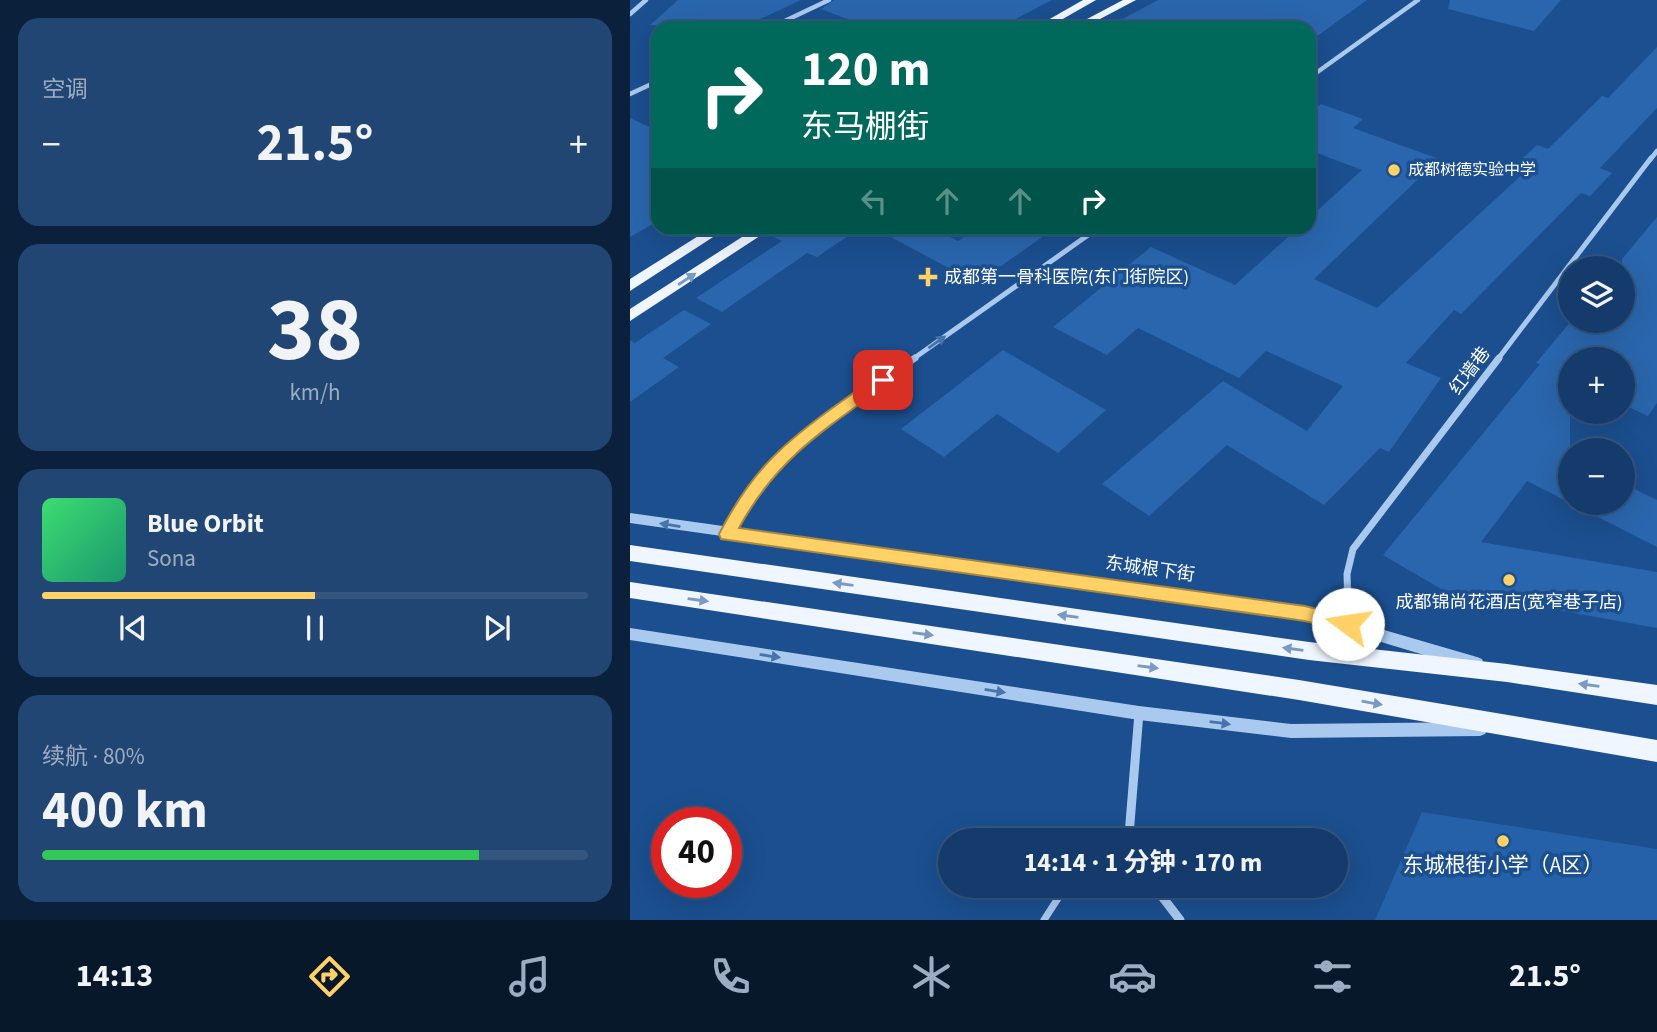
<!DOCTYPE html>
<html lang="zh">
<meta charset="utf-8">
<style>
body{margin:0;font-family:"Source Sans 3","Noto Sans SC",sans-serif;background:#214673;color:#f1f3f6;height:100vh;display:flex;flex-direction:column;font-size:26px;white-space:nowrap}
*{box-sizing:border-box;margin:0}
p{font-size:23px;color:#9dadc1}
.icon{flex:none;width:38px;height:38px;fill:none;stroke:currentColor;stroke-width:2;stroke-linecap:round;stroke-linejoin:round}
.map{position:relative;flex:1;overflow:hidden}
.panel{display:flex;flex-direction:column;gap:18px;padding:18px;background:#0b203b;width:630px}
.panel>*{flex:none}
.guide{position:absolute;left:21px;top:21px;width:665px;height:214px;border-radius:21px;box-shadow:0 7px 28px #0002,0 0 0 2px #33557e;background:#00695c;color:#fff;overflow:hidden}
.controls{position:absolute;left:928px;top:256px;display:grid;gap:14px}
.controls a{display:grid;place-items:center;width:77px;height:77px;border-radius:50%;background:#143b6b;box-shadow:0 7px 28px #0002,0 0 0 2px #33557e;font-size:35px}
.speed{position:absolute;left:21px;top:807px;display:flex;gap:14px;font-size:35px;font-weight:700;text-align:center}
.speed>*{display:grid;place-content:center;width:91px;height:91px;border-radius:50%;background:#143b6b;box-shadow:0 7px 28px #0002,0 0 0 2px #33557e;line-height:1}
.speed .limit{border:10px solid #d22;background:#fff;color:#111}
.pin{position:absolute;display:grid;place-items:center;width:60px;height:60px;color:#fff;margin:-30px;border-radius:14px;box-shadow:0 4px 10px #0006}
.me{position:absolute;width:77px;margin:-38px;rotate:284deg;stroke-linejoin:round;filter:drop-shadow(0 0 5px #0008)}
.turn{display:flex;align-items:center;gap:24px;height:147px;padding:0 35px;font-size:32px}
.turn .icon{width:91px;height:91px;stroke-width:2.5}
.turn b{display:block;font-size:49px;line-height:60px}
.lanes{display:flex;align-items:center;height:66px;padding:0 35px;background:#0003;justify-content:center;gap:35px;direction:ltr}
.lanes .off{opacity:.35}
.big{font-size:52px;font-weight:700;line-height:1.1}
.panel .card{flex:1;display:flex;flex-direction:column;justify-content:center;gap:10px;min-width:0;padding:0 24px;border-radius:21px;background:#214673}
.panel .dial{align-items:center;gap:0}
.dial b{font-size:91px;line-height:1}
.song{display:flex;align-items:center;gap:21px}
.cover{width:84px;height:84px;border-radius:10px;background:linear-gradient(135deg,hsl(140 70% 55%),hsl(160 70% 35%))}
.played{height:7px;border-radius:4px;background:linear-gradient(90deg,#ffd166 50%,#33557e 50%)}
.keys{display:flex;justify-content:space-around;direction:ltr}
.heat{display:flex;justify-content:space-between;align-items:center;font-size:38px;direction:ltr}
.charge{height:10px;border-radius:5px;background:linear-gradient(90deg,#34c759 80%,#33557e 0)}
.trip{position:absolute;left:308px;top:828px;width:410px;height:70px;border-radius:35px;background:#143b6b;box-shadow:0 7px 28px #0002,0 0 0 2px #33557e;font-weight:700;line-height:70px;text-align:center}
.tab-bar{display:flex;height:112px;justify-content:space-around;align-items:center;background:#08182b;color:#9dadc1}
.tab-bar .icon{width:49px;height:49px}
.tab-bar .active{color:#ffd166}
.tab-bar b{font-size:32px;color:#f1f3f6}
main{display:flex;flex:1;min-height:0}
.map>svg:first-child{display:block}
.green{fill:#2461a8}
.building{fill:#2a66ad}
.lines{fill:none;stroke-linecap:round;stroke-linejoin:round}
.service{stroke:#a9c9ee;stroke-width:7}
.minor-far3{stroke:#a9c9ee;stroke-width:4.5}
.minor-far2{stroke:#a9c9ee;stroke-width:5}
.minor-far1{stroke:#a9c9ee;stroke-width:7}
.minor{stroke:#a9c9ee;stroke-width:9}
.tertiary{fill:#a9c9ee;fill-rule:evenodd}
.primary{fill:#f0f6ff;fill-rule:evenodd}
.oneway{fill:#7b9ac1}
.oneway2{fill:#4674ac}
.route{fill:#ffd166;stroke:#a68842;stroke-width:2}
.poi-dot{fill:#ffd166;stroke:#1b4f8f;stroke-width:2.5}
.labels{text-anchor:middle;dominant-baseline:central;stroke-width:7;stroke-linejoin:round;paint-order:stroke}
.far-poi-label{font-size:16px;fill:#fff;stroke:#1b4f8f;text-anchor:start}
.poi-label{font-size:18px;fill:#fff;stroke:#1b4f8f;text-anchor:start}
.street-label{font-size:18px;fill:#fff;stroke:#1b4f8f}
.near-poi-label{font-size:21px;fill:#fff;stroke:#1b4f8f}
</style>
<main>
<section class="panel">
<div class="card"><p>空调</p>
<div class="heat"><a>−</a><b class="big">21.5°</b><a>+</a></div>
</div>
<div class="card dial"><b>38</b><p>km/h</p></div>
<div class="card">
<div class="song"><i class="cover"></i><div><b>Blue Orbit</b><p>Sona</p></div></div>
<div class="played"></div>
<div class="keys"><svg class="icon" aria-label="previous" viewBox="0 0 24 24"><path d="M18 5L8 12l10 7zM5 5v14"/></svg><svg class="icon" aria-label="pause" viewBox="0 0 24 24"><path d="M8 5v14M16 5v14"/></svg><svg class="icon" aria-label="next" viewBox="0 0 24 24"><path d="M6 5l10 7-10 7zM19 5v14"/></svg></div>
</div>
<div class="card"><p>续航 · 80%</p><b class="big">400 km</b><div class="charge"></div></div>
</section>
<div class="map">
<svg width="1027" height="920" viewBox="0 0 1027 920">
<rect width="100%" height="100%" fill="#1b4f8f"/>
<path class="green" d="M792 812 1027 849V920H745Z"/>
<g class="building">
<path d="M48 0H171L111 28 20 25Z"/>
<path d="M204 0H422L368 28H240L191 9Z"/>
<path d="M528 0H737L679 42V28H476Z"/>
<path d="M820 0H931L904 31 818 9Z"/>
<path d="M1027 47V108L970 168 982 173 960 196 951 193 831 314 824 310 776 363 811 378 759 452 750 448 694 505 597 445 519 516 472 484 593 381 677 431 713 386 636 351 609 378 508 328 477 355 423 327 521 247 605 285 668 228H679V218L732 170 679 150V113L691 104 733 119 723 128 809 159 684 279 747 308 896 171 884 166 907 145 918 149 972 96 978 98Z"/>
<path d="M0 118 28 131V221L0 237Z"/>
<path d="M1027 217V403L1018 416 992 404V359H940V502H992V483L1027 500V547L897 481 851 542 1027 572V628L811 589 753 555 910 364 906 363 942 320H992V259Z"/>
<path d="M144 228H230L187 257 177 253 92 312 66 298 152 241 138 234Z"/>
<path d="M244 228H302L328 241 348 228H425L347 283Z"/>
<path d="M54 310 81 324 33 358 49 367 0 402V340L5 343Z"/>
<path d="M373 350 476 410 428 453 367 414 314 457 271 429Z"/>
</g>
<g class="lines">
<path class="service" d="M414 920 434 889 444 886"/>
<g class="minor-far3">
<path d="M0 14 16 0"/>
<path d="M140 28 199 0"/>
<path d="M679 78 788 0"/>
<path d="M0 94 28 81"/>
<path d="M1020 160 1027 151"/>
</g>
<g class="minor-far2">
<path d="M283 359 468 228"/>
<path d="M868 359 1021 158"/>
</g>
<g class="minor-far1">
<path d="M98 533 129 484 167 441 285 358"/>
<path d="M718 609 717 574 723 549 869 358"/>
</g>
<g class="minor">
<path d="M718 607V624"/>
<path d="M501 840 499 835 509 713"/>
<path d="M524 886 550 920"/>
</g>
<g class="tertiary">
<path d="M0 513 675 607 847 657 852 659 854 664 852 669 847 671 675 619 0 523Z"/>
<path d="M0 628 509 706 661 724 850 722 855 724 858 729 855 734 850 736 661 738 509 720 0 640Z"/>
</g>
<g class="primary">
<path d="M453 0H466L417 28H404Z"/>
<path d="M493 0H506L453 28H440Z"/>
<path d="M81 228H97L0 291V279Z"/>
<path d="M126 228H142L0 321V309Z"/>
<path d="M0 545 679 642 877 664 1027 685V705L877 682 679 660 0 561Z"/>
<path d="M0 582 669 680 1027 740V762L669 700 0 598Z"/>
</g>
</g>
<defs><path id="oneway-solid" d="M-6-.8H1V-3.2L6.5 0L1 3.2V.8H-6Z" transform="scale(1.75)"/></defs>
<g class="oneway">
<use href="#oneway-solid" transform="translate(57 279) rotate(-33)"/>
<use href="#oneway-solid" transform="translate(213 584) rotate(-172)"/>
<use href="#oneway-solid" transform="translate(68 600) rotate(8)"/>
<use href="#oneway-solid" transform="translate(438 616) rotate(-172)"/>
<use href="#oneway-solid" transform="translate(293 634) rotate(8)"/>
<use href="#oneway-solid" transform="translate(663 649) rotate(-172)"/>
<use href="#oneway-solid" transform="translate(518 667) rotate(8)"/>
<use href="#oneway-solid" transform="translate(959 685) rotate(-172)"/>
<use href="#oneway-solid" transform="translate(742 703) rotate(10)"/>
</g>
<g class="oneway2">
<use href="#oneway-solid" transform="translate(307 342) rotate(-35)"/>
<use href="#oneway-solid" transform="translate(40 525) rotate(-171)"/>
<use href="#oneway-solid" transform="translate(140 656) rotate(9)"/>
<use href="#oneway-solid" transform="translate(365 691) rotate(9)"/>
<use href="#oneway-solid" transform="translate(590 723) rotate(7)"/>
</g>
<path class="route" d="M253 375 258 376 260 380 258 384C195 429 147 458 109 528L675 606 725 618 727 624 725 630 718 632 675 621 91 539 89 534C122 470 154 442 212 401 225 393 238 379 253 375Z"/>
<g class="poi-dot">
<circle cx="764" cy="170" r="7"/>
<path d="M294.5 266.5h7v7h7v7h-7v7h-7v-7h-7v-7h7z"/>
<circle cx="879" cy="580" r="7"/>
<circle cx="873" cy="841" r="7"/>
</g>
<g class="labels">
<g class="far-poi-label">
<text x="778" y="170">成都树德实验中学</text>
</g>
<g class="poi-label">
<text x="314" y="277">成都第一骨科医院(东门街院区)</text>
<text x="879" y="602" text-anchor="middle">成都锦尚花酒店(宽窄巷子店)</text>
</g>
<g class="street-label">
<text transform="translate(840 371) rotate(-53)">红墙巷</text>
<text transform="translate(520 569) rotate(8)">东城根下街</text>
</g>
<g class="near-poi-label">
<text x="873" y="865">东城根街小学（A区）</text>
</g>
</g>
</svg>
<div class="controls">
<a><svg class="icon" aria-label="layers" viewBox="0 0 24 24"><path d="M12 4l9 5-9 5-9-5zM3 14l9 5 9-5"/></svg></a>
<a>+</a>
<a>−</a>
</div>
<div class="speed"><div class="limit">40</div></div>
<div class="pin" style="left:253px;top:380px;background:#d93025"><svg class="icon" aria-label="arrive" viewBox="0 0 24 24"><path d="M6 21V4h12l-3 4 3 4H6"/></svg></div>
<svg class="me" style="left:718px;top:624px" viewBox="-20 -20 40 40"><circle r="19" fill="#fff"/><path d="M0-13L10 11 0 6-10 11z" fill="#ffd166"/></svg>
<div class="trip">14:14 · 1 分钟 · 170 m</div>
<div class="guide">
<div class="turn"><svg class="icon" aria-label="right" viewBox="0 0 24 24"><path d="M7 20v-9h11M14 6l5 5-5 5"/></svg><div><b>120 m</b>东马棚街</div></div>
<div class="lanes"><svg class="icon off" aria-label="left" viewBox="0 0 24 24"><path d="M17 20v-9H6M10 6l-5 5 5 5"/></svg><svg class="icon off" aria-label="ahead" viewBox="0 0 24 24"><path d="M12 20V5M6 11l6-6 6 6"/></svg><svg class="icon off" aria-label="ahead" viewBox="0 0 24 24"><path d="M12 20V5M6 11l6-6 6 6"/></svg><svg class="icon" aria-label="right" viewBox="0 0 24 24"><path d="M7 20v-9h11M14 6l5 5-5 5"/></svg></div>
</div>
</div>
</main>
<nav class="tab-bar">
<b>14:13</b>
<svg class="icon active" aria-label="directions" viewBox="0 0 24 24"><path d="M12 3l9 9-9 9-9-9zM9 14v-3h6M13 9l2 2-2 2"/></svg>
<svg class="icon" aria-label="music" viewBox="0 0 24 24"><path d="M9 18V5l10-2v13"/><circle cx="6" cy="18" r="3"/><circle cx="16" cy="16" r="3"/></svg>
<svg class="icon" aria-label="phone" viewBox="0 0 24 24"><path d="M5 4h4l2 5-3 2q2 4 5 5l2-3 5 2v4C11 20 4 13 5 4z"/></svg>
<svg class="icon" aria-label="climate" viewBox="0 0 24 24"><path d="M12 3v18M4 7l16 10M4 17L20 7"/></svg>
<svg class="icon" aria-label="car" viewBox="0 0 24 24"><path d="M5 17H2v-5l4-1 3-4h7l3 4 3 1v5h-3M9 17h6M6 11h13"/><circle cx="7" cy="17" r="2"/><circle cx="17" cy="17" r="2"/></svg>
<svg class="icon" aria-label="filters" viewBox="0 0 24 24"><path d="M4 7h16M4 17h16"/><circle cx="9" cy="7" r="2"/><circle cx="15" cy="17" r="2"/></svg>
<b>21.5°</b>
</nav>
